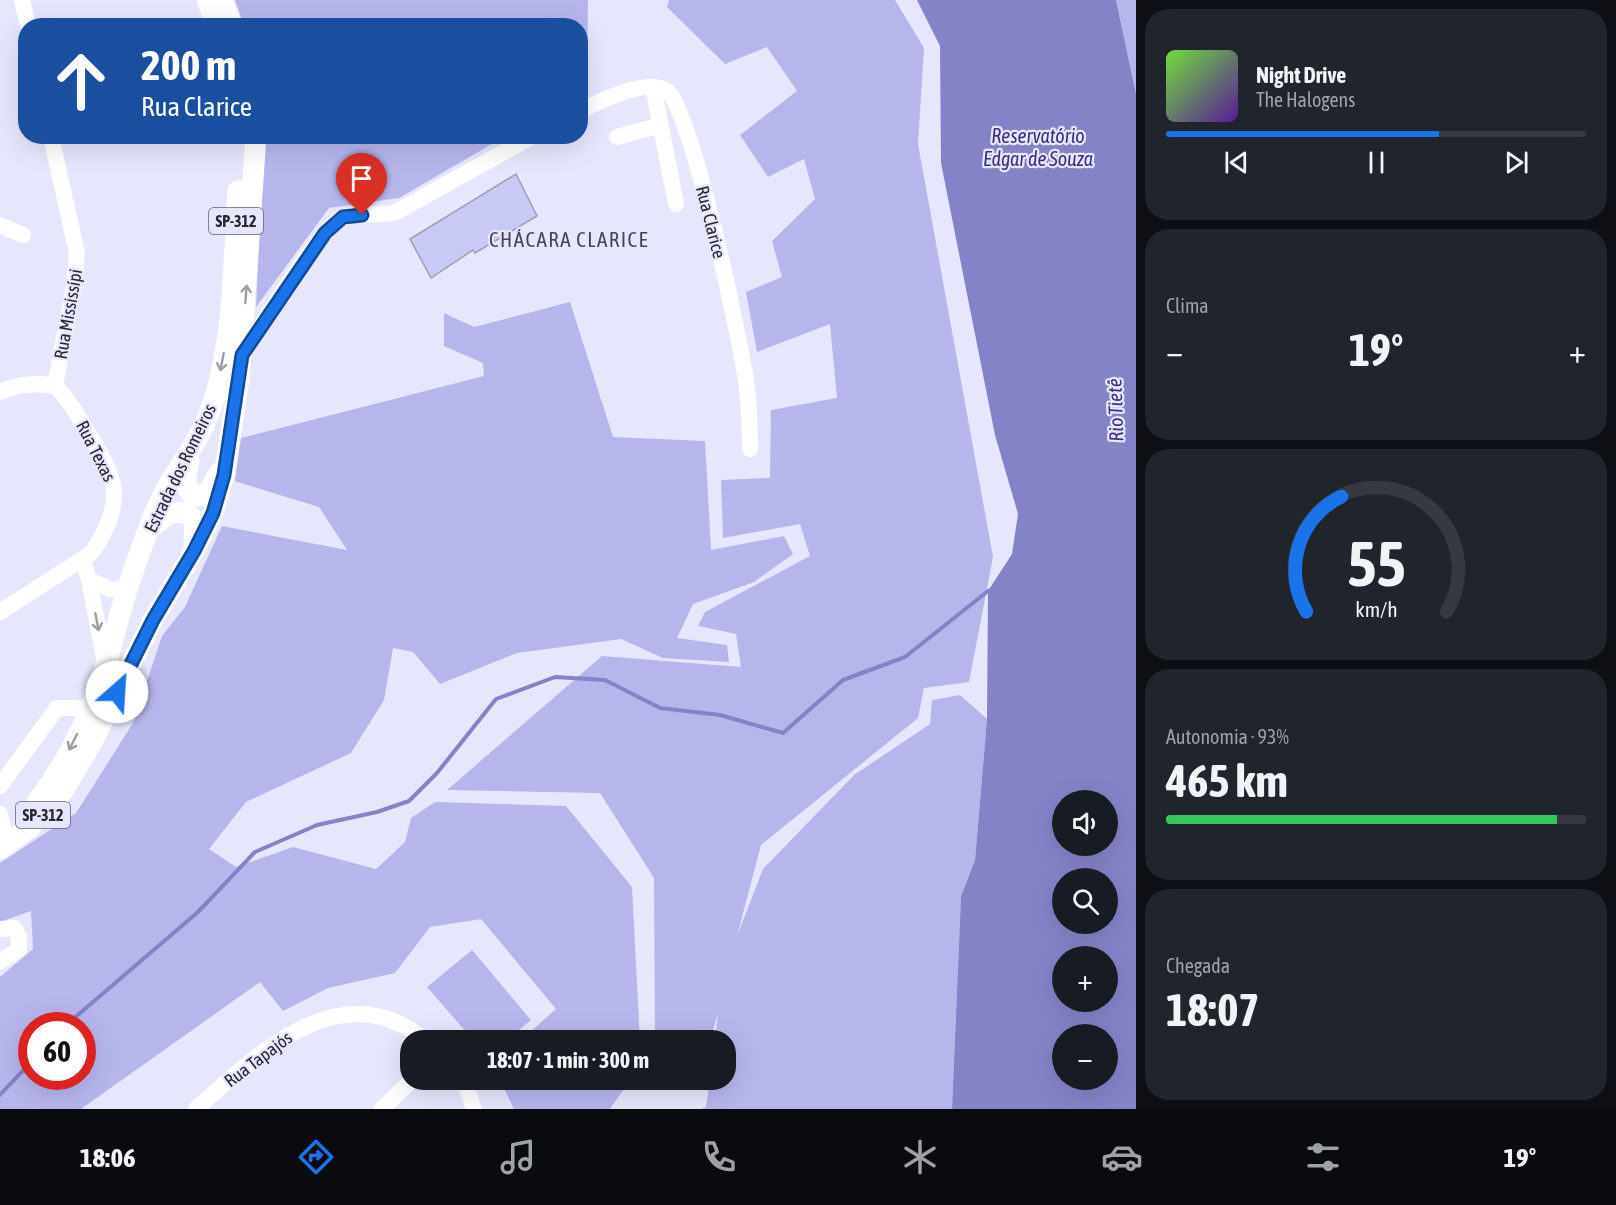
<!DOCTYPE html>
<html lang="pt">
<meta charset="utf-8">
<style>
body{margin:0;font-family:"Asap Condensed",sans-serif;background:#20242c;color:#f1f3f6;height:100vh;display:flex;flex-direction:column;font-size:22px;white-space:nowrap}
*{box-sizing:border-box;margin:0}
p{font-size:20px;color:#9ea1a6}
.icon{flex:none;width:33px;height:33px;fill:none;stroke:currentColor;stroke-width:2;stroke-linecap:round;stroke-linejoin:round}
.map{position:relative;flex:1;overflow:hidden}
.sheet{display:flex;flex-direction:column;gap:9px;padding:9px;background:#0d0f14;width:480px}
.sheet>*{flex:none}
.top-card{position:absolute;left:18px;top:18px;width:570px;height:126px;border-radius:24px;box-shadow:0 6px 24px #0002;background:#1a4fa0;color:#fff;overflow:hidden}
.controls{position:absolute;left:1052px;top:790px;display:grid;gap:12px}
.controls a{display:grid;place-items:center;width:66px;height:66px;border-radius:50%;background:#171b24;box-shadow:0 6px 24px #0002;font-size:30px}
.speed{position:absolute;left:18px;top:1012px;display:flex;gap:12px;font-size:30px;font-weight:700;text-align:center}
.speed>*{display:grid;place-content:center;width:78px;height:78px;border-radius:50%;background:#171b24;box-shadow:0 6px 24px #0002;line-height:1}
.speed .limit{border:9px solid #d22;background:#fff;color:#111}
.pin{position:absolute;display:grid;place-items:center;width:51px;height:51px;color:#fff;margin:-62px -26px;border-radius:50% 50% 50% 0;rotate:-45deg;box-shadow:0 0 6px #0007}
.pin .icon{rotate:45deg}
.me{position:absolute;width:66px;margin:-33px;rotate:26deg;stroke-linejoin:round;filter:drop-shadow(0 0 4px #0008)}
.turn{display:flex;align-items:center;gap:21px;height:126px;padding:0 24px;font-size:27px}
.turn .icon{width:78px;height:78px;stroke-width:2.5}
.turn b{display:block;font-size:42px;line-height:51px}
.big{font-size:45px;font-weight:700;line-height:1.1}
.sheet .card{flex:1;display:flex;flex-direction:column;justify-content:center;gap:9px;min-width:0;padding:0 21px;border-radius:24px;background:#20242c}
.sheet .dial{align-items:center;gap:0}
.dial svg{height:156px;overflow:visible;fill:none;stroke:#363941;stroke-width:7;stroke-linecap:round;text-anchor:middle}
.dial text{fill:#f1f3f6;stroke:none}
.song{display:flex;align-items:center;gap:18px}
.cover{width:72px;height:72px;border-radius:9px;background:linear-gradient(135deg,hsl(100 70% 55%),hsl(270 70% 35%))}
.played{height:6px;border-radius:3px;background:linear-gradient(90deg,#1a73e8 65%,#363941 65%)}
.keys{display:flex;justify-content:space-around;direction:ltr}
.heat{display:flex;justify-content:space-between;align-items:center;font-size:33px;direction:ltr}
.charge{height:9px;border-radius:4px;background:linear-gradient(90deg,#34c759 93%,#363941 0)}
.trip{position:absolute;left:400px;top:1030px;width:336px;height:60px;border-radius:24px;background:#171b24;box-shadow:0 6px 24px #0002;font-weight:700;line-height:60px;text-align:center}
.tab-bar{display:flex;height:96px;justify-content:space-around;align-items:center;background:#090b0e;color:#9ea1a6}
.tab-bar .icon{width:42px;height:42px}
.tab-bar .selected{color:#1a73e8}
.tab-bar b{font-size:27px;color:#f1f3f6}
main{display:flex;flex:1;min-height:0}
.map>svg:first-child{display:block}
.green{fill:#b6b6ed;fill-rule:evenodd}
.water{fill:#8583c8;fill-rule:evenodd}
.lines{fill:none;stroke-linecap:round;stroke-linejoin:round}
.stream{stroke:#8583c8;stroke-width:4}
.building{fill:#c8c9f5;stroke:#9e9eb3;stroke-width:1.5}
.minor{stroke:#fff;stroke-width:16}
.major{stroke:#fff;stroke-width:21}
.oneway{stroke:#9e9ea2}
.route-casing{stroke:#114b97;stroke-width:15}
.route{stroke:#1a73e8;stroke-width:10}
.labels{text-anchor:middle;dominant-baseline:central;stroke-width:4.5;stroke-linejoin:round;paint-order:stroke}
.shield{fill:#e6e7fd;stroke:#60616e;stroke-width:1.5}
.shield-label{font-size:16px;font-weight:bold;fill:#272730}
.street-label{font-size:18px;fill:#272730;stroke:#e6e7fd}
.water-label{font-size:20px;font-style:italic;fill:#3b2f81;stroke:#e6e7fd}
.quarter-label{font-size:21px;letter-spacing:1.5px;fill:#454557;stroke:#e6e7fd}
</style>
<main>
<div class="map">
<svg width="1136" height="1109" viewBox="0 0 1136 1109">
<rect width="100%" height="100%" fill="#e6e7fd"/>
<g class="green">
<path d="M235 0H588L587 87 581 91 580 26 244 25Z"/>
<path d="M669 0H895L924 48 918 144 993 557 969 682 924 688 918 718 761 845 737 936 763 869 854 775 930 724 932 700 960 695 987 719 975 860 961 896 952 1109H701L706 1107 710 1080H726V1041H715L718 1013 710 1041H655L654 878 600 793 447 790 602 656 741 667 736 634 698 626 705 612 810 556 800 524 723 538 721 480 770 478 771 410 837 398 830 324 757 352 746 292 782 277 772 241 815 199 804 159 768 177 740 135 797 91 767 47 725 64 667 7Z"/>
<path d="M1116 0H1136V94Z"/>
<path d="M264 137H504L399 198 329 208 256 307Z"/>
<path d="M570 302 613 437 705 441 711 550 784 536 793 554 754 582 693 604 677 638 727 645 729 662 663 658 621 639 517 653 440 684 413 652 393 648 384 700 351 753 246 802 209 849 236 867 293 847 376 869 405 842 411 818 435 802 566 806 632 887 640 1041H520L556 1009 481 919 430 927 395 973 328 988 283 1011 260 982 81 1109H0V977L33 949 31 911 0 922V863L76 813 133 723 162 636 185 607 222 526 347 550 319 507 235 481 241 438 484 376 483 363 444 346V313L474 327ZM32 1026H82V1077H32Z"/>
<path d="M472 950 531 1020 506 1041H474L427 987Z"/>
<path d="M500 1080H630L610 1109H514Z"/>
</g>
<path class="water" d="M917 0H1116L1136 94V1109H952L961 896 975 860 987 719 988 591 1012 554 1018 514 995 435 941 163 940 46ZM1062 801H1107V846H1062ZM1062 879H1107V924H1062ZM1062 957H1107V1002H1062ZM1062 1035H1107V1080H1062Z"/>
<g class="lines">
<g class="stream">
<path d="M65 1026 198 912 255 852 317 825 377 812 409 801 437 773 496 699 555 677 605 680 660 708 720 715 783 733 843 680 905 657 988 591 992 590"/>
<path d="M0 1095 32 1061"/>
</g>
</g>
<path class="building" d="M516 174 537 216 475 253 473 250 431 278 410 239Z"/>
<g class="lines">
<g class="minor">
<path d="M22 0 28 26"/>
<path d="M653 87 676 204"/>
<path d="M580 111C598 102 648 77 667 91 692 110 740 339 746 381 749 404 750 426 750 449"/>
<path d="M51 136 77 253 74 286 55 386"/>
<path d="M617 137 661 125"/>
<path d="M0 225 23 235"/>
<path d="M242 355C261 327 317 231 342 218 359 210 378 218 396 212L533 136"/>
<path d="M0 392C18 384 35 382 55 386"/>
<path d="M83 561 89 580 105 663"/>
<path d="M89 580 110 589 127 590"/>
<path d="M0 612 90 554C97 547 100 539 105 530 124 490 110 471 90 436 79 418 70 400 55 386"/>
<path d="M0 786 57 708H90"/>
<path d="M0 814 4 831"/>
<path d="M0 929 14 928 19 936V949L0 962"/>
<path d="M464 1080 474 1109"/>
<path d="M196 1109C259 1053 342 971 426 1041"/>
<path d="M382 1109 412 1080"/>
</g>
<g class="major">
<path d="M207 0 217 26"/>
<path d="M222 0 232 26"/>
<path d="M189 460 185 484 192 494 199 496 209 492 219 473"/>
<path d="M149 529 170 513 186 512 195 521 194 547"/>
<path d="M37 802C64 767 86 724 100 682 112 648 119 612 131 578 141 549 150 520 164 493 178 467 198 443 209 414 235 345 233 264 238 191"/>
<path d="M0 849 29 828 63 791 91 744 153 620 194 551 213 513 224 475 239 381 256 136"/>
</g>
</g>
<defs><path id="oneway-shaft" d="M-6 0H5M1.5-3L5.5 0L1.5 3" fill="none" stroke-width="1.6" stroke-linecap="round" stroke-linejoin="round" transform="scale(1.5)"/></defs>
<g class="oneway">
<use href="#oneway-shaft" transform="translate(246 294) rotate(-86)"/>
<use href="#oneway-shaft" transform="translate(222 362) rotate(101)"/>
<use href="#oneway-shaft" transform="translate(97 622) rotate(79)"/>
<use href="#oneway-shaft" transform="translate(73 742) rotate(117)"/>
</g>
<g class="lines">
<g class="route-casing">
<path id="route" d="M117 692 153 620 194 551 213 513 224 475 242 355 325 233 343 217 362 215"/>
</g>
<use href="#route" class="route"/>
</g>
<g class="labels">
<g class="shield">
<rect x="209" y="208" width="54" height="26" rx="4.5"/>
<rect x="16" y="802" width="54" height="26" rx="4.5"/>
</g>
<g class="shield-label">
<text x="236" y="221">SP-312</text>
<text x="43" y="815">SP-312</text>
</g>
<g class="street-label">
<text transform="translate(711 222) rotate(76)">Rua Clarice</text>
<text transform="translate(68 314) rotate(-80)">Rua Mississípi</text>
<text transform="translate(96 451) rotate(63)">Rua Texas</text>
<text transform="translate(180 468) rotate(-64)">Estrada dos Romeiros</text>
<text transform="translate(258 1059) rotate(-37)">Rua Tapajós</text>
</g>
<g class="water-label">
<text x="1038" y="135">Reservatório<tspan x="1038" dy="23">Edgar de Souza</tspan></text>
<text transform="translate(1115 410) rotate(-92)">Rio Tietê</text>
</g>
<g class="quarter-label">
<text x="569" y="239">CHÁCARA CLARICE</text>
</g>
</g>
</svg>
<div class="controls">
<a><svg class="icon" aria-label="sound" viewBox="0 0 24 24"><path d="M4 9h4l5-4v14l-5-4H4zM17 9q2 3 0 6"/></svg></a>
<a><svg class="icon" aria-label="search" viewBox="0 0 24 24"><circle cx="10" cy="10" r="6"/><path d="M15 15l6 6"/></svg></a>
<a>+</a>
<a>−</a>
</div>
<div class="speed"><div class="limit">60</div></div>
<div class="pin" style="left:362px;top:215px;background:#d93025"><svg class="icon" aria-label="arrive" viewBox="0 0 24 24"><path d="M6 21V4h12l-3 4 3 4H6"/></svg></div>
<svg class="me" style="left:117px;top:692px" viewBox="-20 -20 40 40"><circle r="19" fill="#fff"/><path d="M0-13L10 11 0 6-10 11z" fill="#1a73e8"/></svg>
<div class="trip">18:07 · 1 min · 300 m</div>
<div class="top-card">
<div class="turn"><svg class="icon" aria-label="ahead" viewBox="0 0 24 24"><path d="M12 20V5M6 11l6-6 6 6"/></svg><div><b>200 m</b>Rua Clarice</div></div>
</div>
</div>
<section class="sheet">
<div class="card">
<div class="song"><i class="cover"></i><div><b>Night Drive</b><p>The Halogens</p></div></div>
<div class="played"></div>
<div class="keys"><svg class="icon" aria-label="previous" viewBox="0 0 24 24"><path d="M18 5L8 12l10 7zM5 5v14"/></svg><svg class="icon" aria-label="pause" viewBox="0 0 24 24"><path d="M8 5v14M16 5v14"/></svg><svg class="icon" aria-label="next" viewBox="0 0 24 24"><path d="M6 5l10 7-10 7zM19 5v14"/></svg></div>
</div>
<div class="card"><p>Clima</p>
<div class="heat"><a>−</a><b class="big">19°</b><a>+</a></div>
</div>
<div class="card dial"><svg viewBox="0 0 100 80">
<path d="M14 69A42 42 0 1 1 86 69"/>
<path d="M14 69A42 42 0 0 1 32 10" stroke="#1a73e8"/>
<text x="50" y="56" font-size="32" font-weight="700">55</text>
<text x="50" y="72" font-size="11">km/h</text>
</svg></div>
<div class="card"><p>Autonomia · 93%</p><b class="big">465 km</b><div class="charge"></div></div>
<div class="card"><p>Chegada</p><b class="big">18:07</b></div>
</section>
</main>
<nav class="tab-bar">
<b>18:06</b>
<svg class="icon selected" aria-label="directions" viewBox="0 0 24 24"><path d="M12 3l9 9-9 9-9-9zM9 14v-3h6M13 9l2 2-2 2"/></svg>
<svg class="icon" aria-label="music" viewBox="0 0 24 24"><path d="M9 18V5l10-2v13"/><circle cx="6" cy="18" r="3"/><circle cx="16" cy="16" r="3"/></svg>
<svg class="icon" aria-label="phone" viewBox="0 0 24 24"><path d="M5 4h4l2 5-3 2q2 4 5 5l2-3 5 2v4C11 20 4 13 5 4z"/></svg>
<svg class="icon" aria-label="climate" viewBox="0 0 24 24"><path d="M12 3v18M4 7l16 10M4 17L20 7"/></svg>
<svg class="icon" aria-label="car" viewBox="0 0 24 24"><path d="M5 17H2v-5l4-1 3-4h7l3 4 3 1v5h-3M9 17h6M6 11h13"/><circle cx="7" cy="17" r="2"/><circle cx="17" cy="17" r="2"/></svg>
<svg class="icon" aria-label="filters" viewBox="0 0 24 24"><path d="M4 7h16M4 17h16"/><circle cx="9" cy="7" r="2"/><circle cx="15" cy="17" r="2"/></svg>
<b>19°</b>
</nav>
